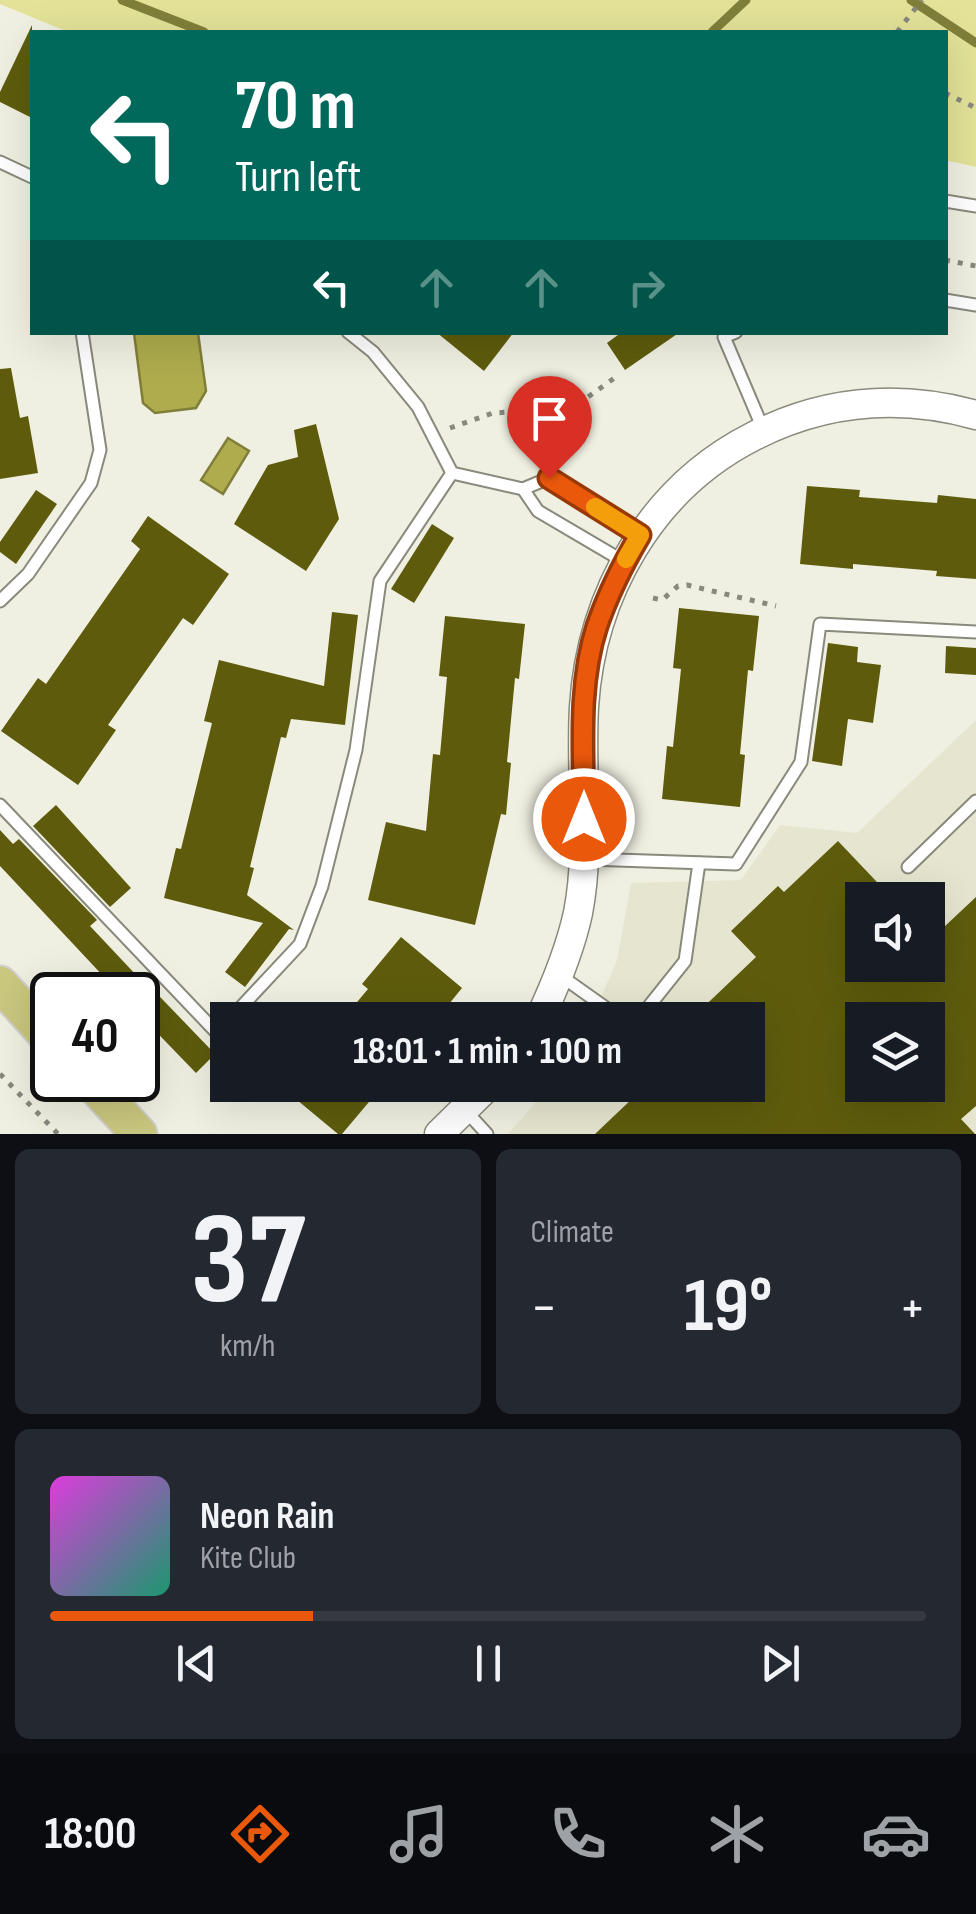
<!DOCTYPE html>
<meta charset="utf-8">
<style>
body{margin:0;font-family:"Sofia Sans Condensed",sans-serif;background:#242831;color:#f1f3f6;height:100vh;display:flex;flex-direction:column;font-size:38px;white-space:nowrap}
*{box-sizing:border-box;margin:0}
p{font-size:32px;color:#9ea1a6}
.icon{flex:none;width:55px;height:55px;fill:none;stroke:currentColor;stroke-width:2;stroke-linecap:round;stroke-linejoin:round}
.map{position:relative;height:1134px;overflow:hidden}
.panel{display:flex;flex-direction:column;gap:15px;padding:15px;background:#0d0f14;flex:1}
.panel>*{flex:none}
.hud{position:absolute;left:30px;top:30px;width:918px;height:305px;border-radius:0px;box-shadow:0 10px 40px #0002;background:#00695c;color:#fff;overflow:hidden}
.buttons{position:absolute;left:845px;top:882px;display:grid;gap:20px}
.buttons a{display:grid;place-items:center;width:100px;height:100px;border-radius:0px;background:#171b24;box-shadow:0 10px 40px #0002;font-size:50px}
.speed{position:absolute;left:30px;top:972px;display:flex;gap:20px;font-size:50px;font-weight:700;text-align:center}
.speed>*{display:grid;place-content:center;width:130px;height:130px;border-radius:50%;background:#171b24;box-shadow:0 10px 40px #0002;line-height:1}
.speed .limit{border:5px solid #111;border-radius:15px;background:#fff;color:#111}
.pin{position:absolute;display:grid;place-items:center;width:85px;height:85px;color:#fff;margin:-102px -42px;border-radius:50% 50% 50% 0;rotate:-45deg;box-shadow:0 0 10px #0007}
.pin .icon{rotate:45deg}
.me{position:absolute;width:110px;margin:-55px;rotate:0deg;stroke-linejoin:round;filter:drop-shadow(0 0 8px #0008)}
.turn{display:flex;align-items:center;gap:35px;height:210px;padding:0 40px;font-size:45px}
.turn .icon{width:130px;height:130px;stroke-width:2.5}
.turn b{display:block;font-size:70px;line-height:85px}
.lanes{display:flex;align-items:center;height:95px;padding:0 40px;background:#0003;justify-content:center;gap:50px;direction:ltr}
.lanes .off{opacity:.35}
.big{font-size:75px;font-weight:700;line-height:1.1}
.panel .tile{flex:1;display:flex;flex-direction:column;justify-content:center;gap:15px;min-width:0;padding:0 35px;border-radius:15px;background:#242831}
.panel .dial{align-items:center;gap:0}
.dial b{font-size:130px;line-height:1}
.song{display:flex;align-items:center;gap:30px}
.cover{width:120px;height:120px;border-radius:15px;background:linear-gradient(135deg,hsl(300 70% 55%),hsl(160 70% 35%))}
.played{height:10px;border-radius:5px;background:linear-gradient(90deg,#ea580c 30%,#363941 30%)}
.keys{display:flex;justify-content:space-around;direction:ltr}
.heat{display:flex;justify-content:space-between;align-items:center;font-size:55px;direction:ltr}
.panel .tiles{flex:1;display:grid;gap:15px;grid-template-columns:1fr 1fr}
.tile:last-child{grid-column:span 2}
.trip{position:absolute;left:210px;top:1002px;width:555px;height:100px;border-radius:0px;background:#171b24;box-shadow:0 10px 40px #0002;font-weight:700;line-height:100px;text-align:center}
.menu{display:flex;height:160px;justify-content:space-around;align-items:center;background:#090b0e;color:#9ea1a6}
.menu .icon{width:70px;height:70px}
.menu .active{color:#ea580c}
.menu b{font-size:45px;color:#f1f3f6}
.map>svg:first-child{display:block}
.built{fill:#e6e6d0;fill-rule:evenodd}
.green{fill:#e3e298}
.water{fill:#aeac4c;stroke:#807f3a;stroke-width:2.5}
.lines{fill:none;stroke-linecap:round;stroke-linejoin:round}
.stream{stroke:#807f3a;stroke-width:9}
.building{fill:#5e5c0c;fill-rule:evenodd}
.service-casing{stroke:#89897c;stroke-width:15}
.tertiary-casing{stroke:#89897c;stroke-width:31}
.primary-casing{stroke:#d0d0cf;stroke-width:39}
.path{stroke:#88887e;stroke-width:5;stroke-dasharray:5 8;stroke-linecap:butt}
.service{stroke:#fff;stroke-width:11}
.tertiary{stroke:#fff;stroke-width:28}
.primary{stroke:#cac77f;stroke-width:35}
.route-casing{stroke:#983908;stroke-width:25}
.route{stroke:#ea580c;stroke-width:18}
.slow{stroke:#f59e0b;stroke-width:18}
</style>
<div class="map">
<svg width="976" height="1134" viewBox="0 0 976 1134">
<rect width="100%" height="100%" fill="#f0f0e2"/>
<path class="built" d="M976 720V1134H508L551 1085H748V1020H591L617 960 631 883 741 880 780 825 857 833ZM862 900H928V965H862ZM862 1020H928V1085H862Z"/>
<path class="green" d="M0 0H976V167L945 160V32H68L0 4Z"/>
<g class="water">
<path d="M134 333H198L206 391 196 408 155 413 143 403Z"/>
<path d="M228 438 249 451 223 494 201 480Z"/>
</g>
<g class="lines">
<g class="stream">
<path d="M122 0 204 32"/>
<path d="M911 0 976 43"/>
<path d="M712 32 746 0"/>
</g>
</g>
<g class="building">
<path d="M32 25V118L0 102V92Z"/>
<path d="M436 332H514L484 371Z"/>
<path d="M622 332H680L625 370 607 343Z"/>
<path d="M11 368 20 418 28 416 38 473 0 479V369Z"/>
<path d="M316 424 339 519 306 571 234 524 268 465 298 457 294 430Z"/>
<path d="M807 486 860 490 859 497 937 503 938 495 976 499V579L936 576 937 571 853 564V569L800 564Z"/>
<path d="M36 490 57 504 16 564 0 552V542Z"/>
<path d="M148 516 229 574 193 625 183 618 108 725 116 730 78 785 1 731 38 678 46 684 140 549 131 541Z"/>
<path d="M432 524 454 538 414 603 391 589Z"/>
<path d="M679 608 759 616 753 671 748 670 740 754 745 755 740 807 662 799 667 746 673 747 681 669 673 668Z"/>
<path d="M332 612 358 615 345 725 291 719 286 738 281 737 250 867 254 868 247 895 294 930 289 929 245 987 225 972 263 923 164 898 176 848 181 849 212 723 204 721 219 660 324 686Z"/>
<path d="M445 616 525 624 519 679 515 678 507 762 511 763 506 815 501 814 475 925 368 900 386 822 426 831 433 754 440 755 447 677 439 676Z"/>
<path d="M828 643 858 647 857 662 881 665 873 723 848 719 842 766 812 761Z"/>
<path d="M946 646 976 648V675L945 673Z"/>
<path d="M56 805 131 888 110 907 33 826Z"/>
<path d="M0 830 13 844 19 839 97 920 90 926 138 977V974L215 1054 196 1073 138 1013V995H121L0 866Z"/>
<path d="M838 841 894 900H862V965H928V942L976 897V1106L961 1119 975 1134H595L634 1097 623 1085H748V1020H690L756 957 731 931 778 886 784 892ZM862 1020H928V1085H862Z"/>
<path d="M401 937 462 988 436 1020H342L368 989 362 984Z"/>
<path d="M279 1085H362L374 1096 342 1134H338Z"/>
</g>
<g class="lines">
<g class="service-casing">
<g id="service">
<path d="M0 162 32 177"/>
<path d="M945 201 976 206"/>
<path d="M945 300 976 305"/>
<path d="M348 332 373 352 418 407 452 473 523 489"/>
<path d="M736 332 724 337 764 431"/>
<path d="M623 561 538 511 523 489 549 478 640 535"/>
<path d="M0 601 28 574 91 483 100 450 82 332"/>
<path d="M0 805 217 1033 228 1022"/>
<path d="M587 859 736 864 801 762 820 624 976 632"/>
<path d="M908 867 976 801"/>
<path d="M561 976 623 1020"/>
<path d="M229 1020 300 944 322 886 356 750 380 581 452 473"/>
<path d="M638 1020 685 961 699 863"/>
<path d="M465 1110 487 1134"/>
</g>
</g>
<g class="tertiary-casing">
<g id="tertiary">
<path d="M539 1020C555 986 570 950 578 913 591 846 580 775 584 707 591 594 651 488 754 436 825 400 900 394 976 415"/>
<path d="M439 1134 489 1085"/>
</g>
</g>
<g class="primary-casing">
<g id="primary">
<path d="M0 984 52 1041"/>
<path d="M89 1080 139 1134"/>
</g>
</g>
<g class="path">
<path d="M897 32 922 0"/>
<path d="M945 93 976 108"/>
<path d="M945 260 976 266"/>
<path d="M450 428 493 413 546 410 588 397 620 374"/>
<path d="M653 598 662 600 678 586 687 585 776 606"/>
<path d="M0 1074 58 1134"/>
</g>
<use href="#service" class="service"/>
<use href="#tertiary" class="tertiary"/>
<use href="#primary" class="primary"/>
</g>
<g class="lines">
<g class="route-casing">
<path id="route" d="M549 478 640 535C623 564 608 594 597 626 577 687 584 756 584 819"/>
</g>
<use href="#route" class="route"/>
<path class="slow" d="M595 507 640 535 626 559"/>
</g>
</svg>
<div class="buttons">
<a><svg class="icon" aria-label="sound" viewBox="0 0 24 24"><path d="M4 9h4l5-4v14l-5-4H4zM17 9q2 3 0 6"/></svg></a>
<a><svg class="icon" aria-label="layers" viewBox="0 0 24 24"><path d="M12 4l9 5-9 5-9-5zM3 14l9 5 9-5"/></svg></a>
</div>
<div class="speed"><div class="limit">40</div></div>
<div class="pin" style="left:549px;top:478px;background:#d93025"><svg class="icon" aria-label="arrive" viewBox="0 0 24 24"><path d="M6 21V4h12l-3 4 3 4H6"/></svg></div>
<svg class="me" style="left:584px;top:819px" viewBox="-20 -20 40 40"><circle r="17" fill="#ea580c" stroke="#fff" stroke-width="3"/><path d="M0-11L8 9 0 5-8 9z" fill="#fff"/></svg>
<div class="trip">18:01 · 1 min · 100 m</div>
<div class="hud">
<div class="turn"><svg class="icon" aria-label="left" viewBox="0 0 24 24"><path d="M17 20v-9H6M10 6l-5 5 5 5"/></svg><div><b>70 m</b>Turn left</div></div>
<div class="lanes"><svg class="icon" aria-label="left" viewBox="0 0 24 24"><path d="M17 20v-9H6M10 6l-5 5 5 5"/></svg><svg class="icon off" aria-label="ahead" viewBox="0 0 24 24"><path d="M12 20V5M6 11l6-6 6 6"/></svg><svg class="icon off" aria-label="ahead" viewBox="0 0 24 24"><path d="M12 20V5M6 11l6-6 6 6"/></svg><svg class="icon off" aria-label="right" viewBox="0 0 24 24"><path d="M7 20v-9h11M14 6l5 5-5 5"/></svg></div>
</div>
</div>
<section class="panel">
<div class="tiles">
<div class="tile dial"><b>37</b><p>km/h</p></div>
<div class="tile"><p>Climate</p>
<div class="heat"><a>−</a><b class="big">19°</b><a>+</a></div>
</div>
<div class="tile">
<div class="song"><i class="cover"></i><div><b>Neon Rain</b><p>Kite Club</p></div></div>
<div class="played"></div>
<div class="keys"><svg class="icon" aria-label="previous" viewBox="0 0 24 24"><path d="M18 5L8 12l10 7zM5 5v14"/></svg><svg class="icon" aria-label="pause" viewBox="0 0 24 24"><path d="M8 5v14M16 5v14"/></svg><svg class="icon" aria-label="next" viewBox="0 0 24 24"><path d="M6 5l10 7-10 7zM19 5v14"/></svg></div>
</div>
</div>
</section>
<nav class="menu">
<b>18:00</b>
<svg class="icon active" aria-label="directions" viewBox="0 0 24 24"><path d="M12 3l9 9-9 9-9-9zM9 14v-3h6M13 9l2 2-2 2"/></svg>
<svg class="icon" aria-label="music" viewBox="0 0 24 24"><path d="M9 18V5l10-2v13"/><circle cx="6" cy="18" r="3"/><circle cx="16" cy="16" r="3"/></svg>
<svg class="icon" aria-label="phone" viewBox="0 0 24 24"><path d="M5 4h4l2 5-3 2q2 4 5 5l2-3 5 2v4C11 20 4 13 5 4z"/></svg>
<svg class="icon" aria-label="climate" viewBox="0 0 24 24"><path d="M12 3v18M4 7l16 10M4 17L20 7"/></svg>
<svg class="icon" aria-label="car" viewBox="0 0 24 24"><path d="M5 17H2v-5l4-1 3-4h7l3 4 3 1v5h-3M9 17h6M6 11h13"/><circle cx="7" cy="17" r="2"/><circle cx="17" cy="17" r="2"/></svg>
</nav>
